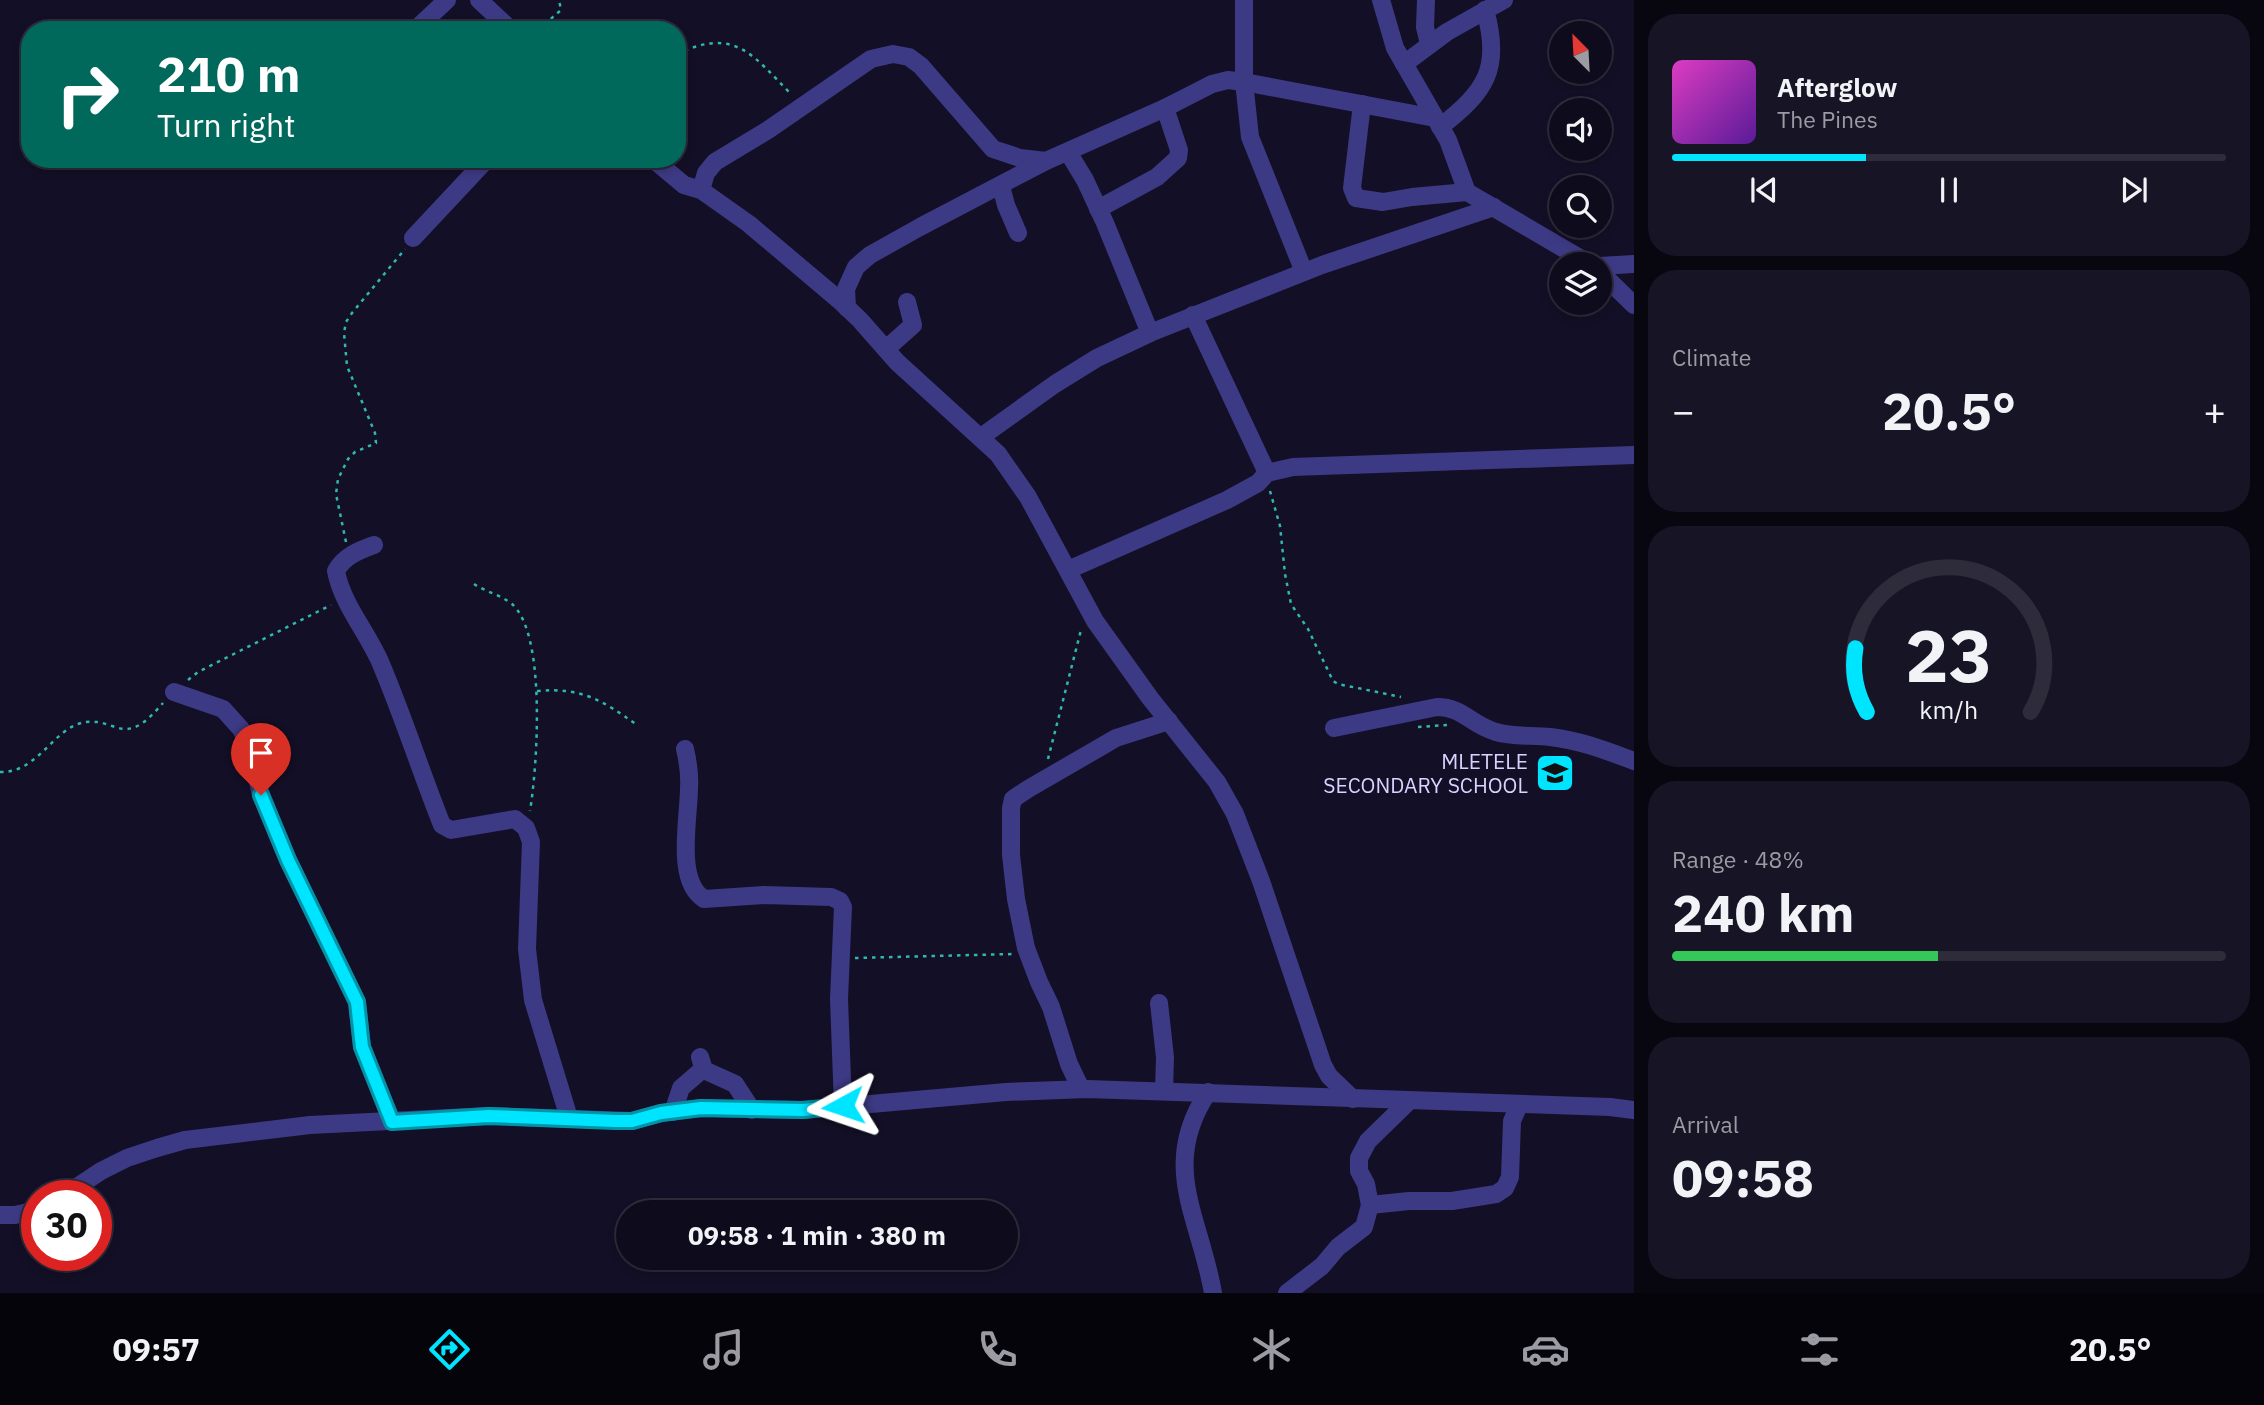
<!DOCTYPE html>
<meta charset="utf-8">
<style>
body{margin:0;font-family:"IBM Plex Sans",sans-serif;background:#171425;color:#f1f3f6;height:100vh;display:flex;flex-direction:column;font-size:26px;white-space:nowrap}
*{box-sizing:border-box;margin:0}
p{font-size:23px;color:#9b9ba3}
.icon{flex:none;width:38px;height:38px;fill:none;stroke:currentColor;stroke-width:2;stroke-linecap:round;stroke-linejoin:round}
.map{position:relative;flex:1;overflow:hidden}
.drawer{display:flex;flex-direction:column;gap:14px;padding:14px;background:#08060f;width:630px}
.drawer>*{flex:none}
.guide{position:absolute;left:21px;top:21px;width:665px;height:147px;border-radius:28px;box-shadow:0 4px 10px #0003,0 0 0 2px #2e2b3b;background:#00695c;color:#fff;overflow:hidden}
.needle{width:46px;rotate:336deg}
.buttons{position:absolute;left:1549px;top:21px;display:grid;gap:14px}
.buttons a{display:grid;place-items:center;width:63px;height:63px;border-radius:50%;background:#0e0b1c;box-shadow:0 4px 10px #0003,0 0 0 2px #2e2b3b;font-size:35px}
.speed{position:absolute;left:21px;top:1180px;display:flex;gap:14px;font-size:35px;font-weight:700;text-align:center}
.speed>*{display:grid;place-content:center;width:91px;height:91px;border-radius:50%;background:#0e0b1c;box-shadow:0 4px 10px #0003,0 0 0 2px #2e2b3b;line-height:1}
.speed .limit{border:10px solid #d22;background:#fff;color:#111}
.pin{position:absolute;display:grid;place-items:center;width:60px;height:60px;color:#fff;margin:-72px -30px;border-radius:50% 50% 50% 0;rotate:-45deg;box-shadow:0 0 7px #0007}
.pin .icon{rotate:45deg}
.me{position:absolute;width:77px;margin:-38px;rotate:265deg;stroke-linejoin:round;filter:drop-shadow(0 0 5px #0008)}
.turn{display:flex;align-items:center;gap:24px;height:147px;padding:0 21px;font-size:32px}
.turn .icon{width:91px;height:91px;stroke-width:2.5}
.turn b{display:block;font-size:49px;line-height:60px}
.big{font-size:52px;font-weight:700;line-height:1.1}
.drawer .card{flex:1;display:flex;flex-direction:column;justify-content:center;gap:10px;min-width:0;padding:0 24px;border-radius:28px;background:#171425}
.drawer .dial{align-items:center;gap:0}
.dial svg{height:182px;overflow:visible;fill:none;stroke:#2e2b3b;stroke-width:7;stroke-linecap:round;text-anchor:middle}
.dial text{fill:#f1f3f6;stroke:none}
.song{display:flex;align-items:center;gap:21px}
.cover{width:84px;height:84px;border-radius:10px;background:linear-gradient(135deg,hsl(310 70% 55%),hsl(270 70% 35%))}
.played{height:7px;border-radius:4px;background:linear-gradient(90deg,#00e5ff 35%,#2e2b3b 35%)}
.keys{display:flex;justify-content:space-around;direction:ltr}
.heat{display:flex;justify-content:space-between;align-items:center;font-size:38px;direction:ltr}
.charge{height:10px;border-radius:5px;background:linear-gradient(90deg,#34c759 48%,#2e2b3b 0)}
.trip{position:absolute;left:616px;top:1200px;width:402px;height:70px;border-radius:35px;background:#0e0b1c;box-shadow:0 4px 10px #0003,0 0 0 2px #2e2b3b;font-weight:700;line-height:70px;text-align:center}
.dock{display:flex;height:112px;justify-content:space-around;align-items:center;background:#06040b;color:#9b9ba3}
.dock .icon{width:49px;height:49px}
.dock .on{color:#00e5ff}
.dock b{font-size:32px;color:#f1f3f6}
main{display:flex;flex:1;min-height:0}
.map>svg:first-child{display:block}
.lines{fill:none;stroke-linecap:round;stroke-linejoin:round}
.path{stroke:#2fb8b0;stroke-width:2.5;stroke-dasharray:3.5 5;stroke-linecap:butt}
.minor{stroke:#3d3a85;stroke-width:18}
.route-casing{stroke:#0095a6;stroke-width:18}
.route{stroke:#00e5ff;stroke-width:12}
.labels{text-anchor:middle;dominant-baseline:central;stroke-width:7;stroke-linejoin:round;paint-order:stroke}
.poi-label{font-size:21px;fill:#d9d4ff;stroke:#130f26;text-anchor:end}
</style>
<main>
<div class="map">
<svg width="1634" height="1293" viewBox="0 0 1634 1293">
<rect width="100%" height="100%" fill="#130f26"/>
<g class="lines">
<g class="path">
<path d="M538 30 561 10 559 0"/>
<path d="M677 54C736 26 753 56 792 95"/>
<path d="M1270 491 1280 526 1285 574 1291 604 1308 629 1333 681 1338 684 1401 697"/>
<path d="M346 542 336 494 338 479 348 459 355 452 376 443 375 433 347 366 344 333 346 322 352 313 405 249"/>
<path d="M474 584C486 592 501 595 512 604 547 635 537 768 530 811"/>
<path d="M188 680 198 672 331 605"/>
<path d="M537 691C581 687 602 700 637 725"/>
<path d="M1418 727 1447 725"/>
<path d="M1048 759 1081 630"/>
<path d="M0 772C37 773 52 731 81 723 86 721 93 722 97 722 106 723 115 728 124 729 140 730 153 714 163 703"/>
<path d="M855 958 1013 954"/>
</g>
<g class="minor">
<path d="M479 0 511 30"/>
<path d="M1244 0V82L1250 137 1304 272"/>
<path d="M1381 0 1395 48 1448 140 1467 192 1590 264"/>
<path d="M1426 0 1425 27 1429 44"/>
<path d="M415 30 447 0"/>
<path d="M1404 64 1447 32 1504 0"/>
<path d="M1362 104 1352 188 1356 198 1383 202 1412 197 1467 192"/>
<path d="M1440 127C1485 92 1502 69 1485 10"/>
<path d="M1068 152 1085 180 1105 223 1150 333"/>
<path d="M653 159 684 185 701 190 749 224 839 300 860 320 897 362 998 454 1028 497 1095 621 1150 698 1217 782 1235 814 1261 881 1323 1065 1329 1076 1353 1099"/>
<path d="M1001 186 1006 205 1018 233"/>
<path d="M701 190 706 173 715 162 768 130 871 59 893 54 909 57 921 66 993 149 1020 158 1046 161"/>
<path d="M1098 209 1157 177 1178 158 1179 150 1165 108"/>
<path d="M413 238 487 159"/>
<path d="M1600 266 1634 264"/>
<path d="M1600 272 1634 305"/>
<path d="M847 308 846 289 856 267 870 255 920 227 1046 161 1165 108 1212 84 1228 80 1244 82 1435 118"/>
<path d="M1193 315 1267 473"/>
<path d="M886 349 913 325 907 302"/>
<path d="M981 437 1055 384 1097 358 1150 333 1322 265 1494 207"/>
<path d="M374 545C360 550 344 556 336 571 342 604 368 633 381 664 403 716 421 772 442 825L451 830 515 819 526 828 531 842 527 949 533 1000 569 1118"/>
<path d="M1068 570 1227 500 1258 483 1267 473 1293 467 1634 455"/>
<path d="M174 692 223 709 241 729 252 754 261 795 288 860 357 1002 362 1047 392 1122"/>
<path d="M1334 728 1437 707C1463 707 1471 725 1496 732 1513 737 1532 735 1550 737 1579 740 1607 751 1634 761"/>
<path d="M685 749C688 762 690 775 689 788 689 818 675 881 704 899L764 895 831 897 840 901 843 907 839 999 843 1106"/>
<path d="M1159 1003 1165 1057 1164 1091"/>
<path d="M700 1057 704 1070 735 1084 752 1110"/>
<path d="M1081 1089 1069 1064 1051 1007 1039 982 1026 948 1016 899 1011 855V808L1013 799 1028 789 1116 738 1169 721"/>
<path d="M1208 1092C1159 1166 1200 1217 1213 1293"/>
<path d="M673 1112 681 1088 703 1069"/>
<path d="M65 1195 101 1171 127 1158 157 1148 185 1140 310 1125 489 1116 632 1121 661 1113 701 1108 803 1110 1006 1092 1087 1089 1610 1107 1634 1110"/>
<path d="M1370 1205 1409 1201H1452L1496 1194 1505 1188 1510 1177 1512 1121 1519 1105"/>
<path d="M0 1215H15L37 1210"/>
<path d="M1287 1293 1322 1266 1338 1247 1364 1227 1370 1205 1366 1184 1359 1171V1158L1368 1141 1409 1101"/>
</g>
</g>
<g class="lines">
<g class="route-casing">
<path id="route" d="M261 795 288 860 357 1002 362 1047 392 1122 489 1116 615 1121H632L661 1113 701 1108 803 1110 843 1106"/>
</g>
<use href="#route" class="route"/>
</g>
<defs>
<g id="school-square" transform="scale(2.0125)"><rect x="-9" y="-9" width="18" height="18" rx="4" fill="#00e5ff" stroke="#130f26"/><path d="M0-5L7-2L0 1L-7-2ZM-4 1L0 2.5L4 1V4Q0 6-4 4Z" fill="#111"/></g>
</defs>
<g fill-rule="evenodd">
<use href="#school-square" x="1555" y="773"/>
</g>
<g class="labels">
<g class="poi-label">
<text x="1528" y="761">MLETELE<tspan x="1528" dy="24">SECONDARY SCHOOL</tspan></text>
</g>
</g>
</svg>
<div class="buttons">
<a><svg class="needle" viewBox="-14 -14 28 28"><path d="M0-13l5 13h-10z" fill="#e53935"/><path d="M0 13l5-13h-10z" fill="#9b9ba3"/></svg></a>
<a><svg class="icon" aria-label="sound" viewBox="0 0 24 24"><path d="M4 9h4l5-4v14l-5-4H4zM17 9q2 3 0 6"/></svg></a>
<a><svg class="icon" aria-label="search" viewBox="0 0 24 24"><circle cx="10" cy="10" r="6"/><path d="M15 15l6 6"/></svg></a>
<a><svg class="icon" aria-label="layers" viewBox="0 0 24 24"><path d="M12 4l9 5-9 5-9-5zM3 14l9 5 9-5"/></svg></a>
</div>
<div class="speed"><div class="limit">30</div></div>
<div class="pin" style="left:261px;top:795px;background:#d93025"><svg class="icon" aria-label="arrive" viewBox="0 0 24 24"><path d="M6 21V4h12l-3 4 3 4H6"/></svg></div>
<svg class="me" style="left:843px;top:1106px" viewBox="-20 -20 40 40"><path d="M0-17L14 15 0 8-14 15z" fill="#00e5ff" stroke="#fff" stroke-width="4"/></svg>
<div class="trip">09:58 · 1 min · 380 m</div>
<div class="guide">
<div class="turn"><svg class="icon" aria-label="right" viewBox="0 0 24 24"><path d="M7 20v-9h11M14 6l5 5-5 5"/></svg><div><b>210 m</b>Turn right</div></div>
</div>
</div>
<section class="drawer">
<div class="card">
<div class="song"><i class="cover"></i><div><b>Afterglow</b><p>The Pines</p></div></div>
<div class="played"></div>
<div class="keys"><svg class="icon" aria-label="previous" viewBox="0 0 24 24"><path d="M18 5L8 12l10 7zM5 5v14"/></svg><svg class="icon" aria-label="pause" viewBox="0 0 24 24"><path d="M8 5v14M16 5v14"/></svg><svg class="icon" aria-label="next" viewBox="0 0 24 24"><path d="M6 5l10 7-10 7zM19 5v14"/></svg></div>
</div>
<div class="card"><p>Climate</p>
<div class="heat"><a>−</a><b class="big">20.5°</b><a>+</a></div>
</div>
<div class="card dial"><svg viewBox="0 0 100 80">
<path d="M14 69A42 42 0 1 1 86 69"/>
<path d="M14 69A42 42 0 0 1 9 41" stroke="#00e5ff"/>
<text x="50" y="56" font-size="32" font-weight="700">23</text>
<text x="50" y="72" font-size="11">km/h</text>
</svg></div>
<div class="card"><p>Range · 48%</p><b class="big">240 km</b><div class="charge"></div></div>
<div class="card"><p>Arrival</p><b class="big">09:58</b></div>
</section>
</main>
<nav class="dock">
<b>09:57</b>
<svg class="icon on" aria-label="directions" viewBox="0 0 24 24"><path d="M12 3l9 9-9 9-9-9zM9 14v-3h6M13 9l2 2-2 2"/></svg>
<svg class="icon" aria-label="music" viewBox="0 0 24 24"><path d="M9 18V5l10-2v13"/><circle cx="6" cy="18" r="3"/><circle cx="16" cy="16" r="3"/></svg>
<svg class="icon" aria-label="phone" viewBox="0 0 24 24"><path d="M5 4h4l2 5-3 2q2 4 5 5l2-3 5 2v4C11 20 4 13 5 4z"/></svg>
<svg class="icon" aria-label="climate" viewBox="0 0 24 24"><path d="M12 3v18M4 7l16 10M4 17L20 7"/></svg>
<svg class="icon" aria-label="car" viewBox="0 0 24 24"><path d="M5 17H2v-5l4-1 3-4h7l3 4 3 1v5h-3M9 17h6M6 11h13"/><circle cx="7" cy="17" r="2"/><circle cx="17" cy="17" r="2"/></svg>
<svg class="icon" aria-label="filters" viewBox="0 0 24 24"><path d="M4 7h16M4 17h16"/><circle cx="9" cy="7" r="2"/><circle cx="15" cy="17" r="2"/></svg>
<b>20.5°</b>
</nav>
